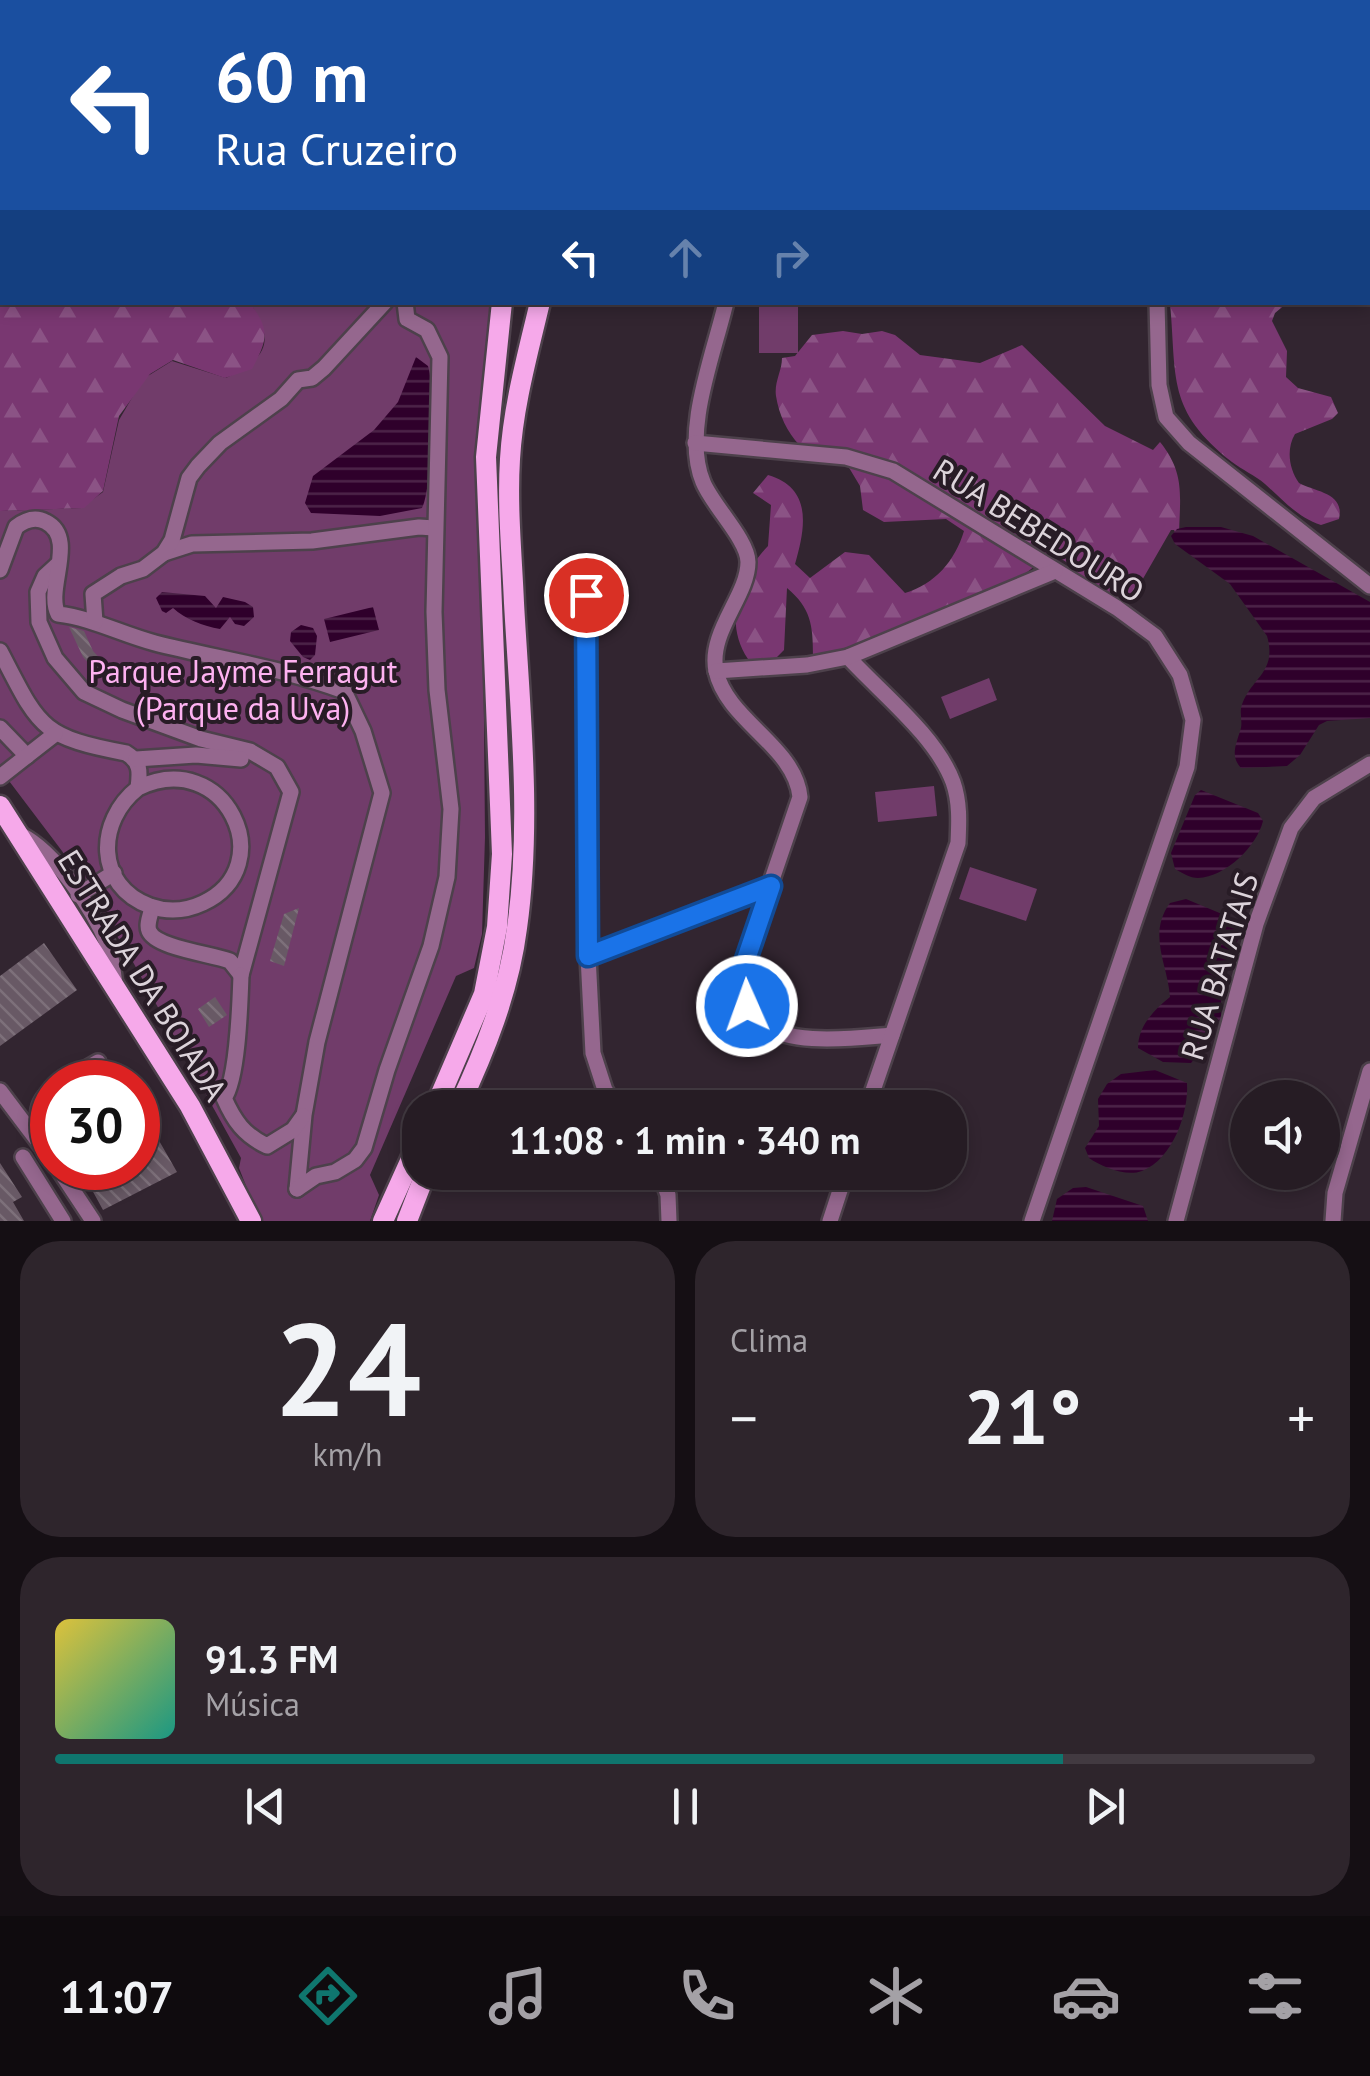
<!DOCTYPE html>
<html lang="pt">
<meta charset="utf-8">
<style>
body{margin:0;font-family:"PT Sans",sans-serif;background:#2e252c;color:#f1f3f6;height:100vh;display:flex;flex-direction:column;font-size:38px;white-space:nowrap}
*{box-sizing:border-box;margin:0}
p{font-size:32px;color:#a4a1a6}
.icon{flex:none;width:55px;height:55px;fill:none;stroke:currentColor;stroke-width:2;stroke-linecap:round;stroke-linejoin:round}
.map{position:relative;height:1221px;overflow:hidden}
.details{display:flex;flex-direction:column;gap:20px;padding:20px;background:#150f14;flex:1}
.details>*{flex:none}
.top-card{position:absolute;left:0px;top:0px;width:1370px;height:305px;box-shadow:0 5px 15px #0003,0 0 0 2px #423a41;background:#1a4fa0;color:#fff;overflow:hidden}
.buttons{position:absolute;left:1230px;top:1080px;display:grid;gap:20px}
.buttons a{display:grid;place-items:center;width:110px;height:110px;border-radius:50%;background:#261c24;box-shadow:0 5px 15px #0003,0 0 0 2px #423a41;font-size:50px}
.speed{position:absolute;left:30px;top:1060px;display:flex;gap:20px;font-size:50px;font-weight:700;text-align:center}
.speed>*{display:grid;place-content:center;width:130px;height:130px;border-radius:50%;background:#261c24;box-shadow:0 5px 15px #0003,0 0 0 2px #423a41;line-height:1}
.speed .limit{border:15px solid #d22;background:#fff;color:#111}
.pin{position:absolute;display:grid;place-items:center;width:85px;height:85px;color:#fff;margin:-42px;border:5px solid #fff;border-radius:50%;box-shadow:0 2px 10px #0007}
.me{position:absolute;width:110px;margin:-55px;rotate:358deg;stroke-linejoin:round;filter:drop-shadow(0 0 8px #0008)}
.turn{display:flex;align-items:center;gap:35px;height:210px;padding:0 50px;font-size:45px}
.turn .icon{width:130px;height:130px;stroke-width:2.5}
.turn b{display:block;font-size:70px;line-height:85px}
.lanes{display:flex;align-items:center;height:95px;padding:0 50px;background:#0003;justify-content:center;gap:50px;direction:ltr}
.lanes .off{opacity:.35}
.big{font-size:75px;font-weight:800;line-height:1.1}
.details .widget{flex:1;display:flex;flex-direction:column;justify-content:center;gap:15px;min-width:0;padding:0 35px;border-radius:40px;background:#2e252c}
.details .dial{align-items:center;gap:0}
.dial b{font-size:130px;line-height:1}
.song{display:flex;align-items:center;gap:30px}
.cover{width:120px;height:120px;border-radius:15px;background:linear-gradient(135deg,hsl(50 70% 55%),hsl(170 70% 35%))}
.played{height:10px;border-radius:5px;background:linear-gradient(90deg,#0f766e 80%,#423a41 80%)}
.keys{display:flex;justify-content:space-around;direction:ltr}
.heat{display:flex;justify-content:space-between;align-items:center;font-size:55px;direction:ltr}
.details .tiles{flex:1;display:grid;gap:20px;grid-template-columns:1fr 1fr}
.widget:last-child{grid-column:span 2}
.trip{position:absolute;left:402px;top:1090px;width:565px;height:100px;border-radius:40px;background:#261c24;box-shadow:0 5px 15px #0003,0 0 0 2px #423a41;font-weight:800;line-height:100px;text-align:center}
.tab-bar{display:flex;height:160px;justify-content:space-around;align-items:center;background:#0f0b0e;color:#a4a1a6}
.tab-bar .icon{width:70px;height:70px}
.tab-bar .selected{color:#0f766e}
.tab-bar b{font-size:45px;color:#f1f3f6}
.map>svg:first-child{display:block}
.green{fill:#713c6a}
.forest{fill:url(#forest-firs)}
.water{fill:url(#water-rules)}
.building{fill:url(#building-back-hatch)}
.lines{fill:none;stroke-linecap:round;stroke-linejoin:round}
.minor-casing{stroke:#4d414b;stroke-width:20}
.major-casing{stroke:#4d414b;stroke-width:25}
.minor{stroke:#95678e;stroke-width:15}
.major{stroke:#f6a9ea;stroke-width:20}
.route-casing{stroke:#114b97;stroke-width:25}
.route{stroke:#1a73e8;stroke-width:18}
.labels{text-anchor:middle;dominant-baseline:central;stroke-width:8;stroke-linejoin:round;paint-order:stroke}
.street-label{font-size:32px;fill:#dcd3da;stroke:#281c26}
.park-label{font-size:32px;fill:#feb2f1;stroke:#281c26}
</style>
<div class="map">
<svg width="1370" height="1221" viewBox="0 0 1370 1221">
<defs>
<pattern id="forest-firs" width="22" height="20" patternUnits="userSpaceOnUse" patternTransform="scale(2.5)"><rect width="22" height="20" fill="#793771"/><path d="M5 1l3.5 6h-7zM16 11l3.5 6h-7z" fill="#8b5385"/></pattern>
<pattern id="water-rules" width="6" height="5" patternUnits="userSpaceOnUse" patternTransform="scale(2.5)"><rect width="6" height="5" fill="#2f002b"/><path d="M0 2.5h6" fill="none" stroke="#4d2449"/></pattern>
<pattern id="building-back-hatch" width="6" height="6" patternUnits="userSpaceOnUse" patternTransform="scale(2.5)"><rect width="6" height="6" fill="#685965"/><path d="M-1 5l2 2M0 0l6 6M5-1l2 2" fill="none" stroke="#7d707a"/></pattern>
</defs>
<rect width="100%" height="100%" fill="#322530"/>
<g class="green">
<path d="M250 303H496L483 611 485 837 482 934 474 968 456 976 370 1175 379 1195 370 1221H260L239 1168 241 1158 128 953 62 851 0 769V511L81 508 103 492 119 420 143 379 172 361 226 378C267 358 276 342 250 303Z"/>
<rect x="759" y="303" width="39" height="50"/>
<path d="M989 678 997 700 950 719 941 697Z"/>
<path d="M934 786 937 816 878 822 875 792Z"/>
<path d="M970 867 1037 889 1026 921 959 899Z"/>
</g>
<g class="forest">
<path d="M116 0H626L110 2Z"/>
<path d="M0 14H2V302L250 303C270 330 268 339 252 369L225 378 173 360 150 374 119 416 103 491 84 508 0 511Z"/>
<path d="M1170 303H1287L1275 313 1272 321 1287 351 1286 377 1298 388 1331 397 1338 413 1332 419 1295 434C1286 449 1289 469 1299 483 1316 492 1345 493 1339 519L1321 525C1297 517 1283 500 1265 484 1255 475 1242 470 1232 462 1166 410 1177 378 1170 303Z"/>
<path d="M843 331 862 334 882 331 895 335 920 355 980 363 1022 345 1105 426 1153 450 1160 442C1187 475 1179 500 1179 540L1174 530H1171L1133 596C1126 596 1115 597 1108 595 1082 588 1075 558 1049 555L1017 580 826 667 813 656C813 625 811 608 787 588L784 650 769 665 748 659C723 622 739 576 768 546L771 505 753 493 768 475C812 488 806 526 795 564L810 578 845 552 869 555 905 593C935 584 955 561 964 531L946 519 884 522 863 510 860 486 848 466C809 466 782 434 776 396 774 382 782 371 782 358L795 356 812 335Z"/>
</g>
<g class="water">
<path d="M416 357 428 366C435 386 432 490 422 508L380 516 311 513 305 503 313 476 374 430 398 402Z"/>
<path d="M1186 527H1221L1253 536 1370 602V718L1327 721 1319 725 1300 755 1287 766 1241 768C1230 756 1236 745 1240 731 1243 724 1240 716 1241 708 1249 678 1278 674 1267 636L1230 584 1175 544 1171 536 1177 529Z"/>
<path d="M162 592 205 596 216 608 223 597 245 602 253 607 254 617 244 626 235 624 230 617 220 629C203 626 185 619 173 608L166 613 162 611 156 598Z"/>
<path d="M373 607 379 630 330 642 324 619Z"/>
<path d="M301 625 313 628 317 636 315 655 310 660 303 657 290 641 291 632Z"/>
<path d="M1201 790 1258 813 1263 821C1257 846 1226 877 1198 878 1190 878 1182 873 1175 869L1171 853 1195 795Z"/>
<path d="M1186 899 1234 919 1240 925V934L1221 984V1018L1203 1039 1197 1056 1191 1063 1163 1062 1138 1048C1138 1026 1154 1010 1170 997 1168 965 1147 934 1170 903Z"/>
<path d="M1155 1070 1187 1083C1189 1112 1173 1159 1142 1171 1126 1177 1102 1167 1089 1158L1085 1148 1099 1126 1098 1099 1107 1084 1121 1074Z"/>
<path d="M1086 1187 1143 1206 1148 1221H1052L1057 1199 1073 1188Z"/>
</g>
<g class="building">
<path d="M69 627 84 631 93 651 106 665 97 673 83 657Z"/>
<path d="M299 908 284 966 270 961 284 914Z"/>
<path d="M44 943 77 990 0 1046V976Z"/>
<path d="M215 997 227 1015 209 1027 198 1009Z"/>
<path d="M138 1104 177 1172 103 1210 80 1168H138Z"/>
<path d="M0 1163 22 1197 13 1202 24 1221H0Z"/>
</g>
<g class="lines">
<g class="minor-casing">
<g id="minor">
<path d="M767 0V2"/>
<path d="M960 0 961 2"/>
<path d="M1163 0 1164 2"/>
<path d="M1368 12 1370 20"/>
<path d="M1368 64 1370 63"/>
<path d="M1368 262H1370"/>
<path d="M726 302C714 354 682 432 703 482 712 505 748 540 748 562 748 596 708 632 716 671 727 721 795 746 800 797L745 959 740 991C744 1000 748 1010 755 1018 782 1048 855 1038 892 1035"/>
<path d="M1157 302 1159 385 1166 417 1189 443 1370 586"/>
<path d="M695 443 846 457 893 471 1117 608 1155 636 1180 675 1193 720 1187 767 1032 1221"/>
<path d="M164 553 192 544 312 541 419 527 434 528"/>
<path d="M57 565 45 576 38 592 39 622 55 658 84 692 122 710 201 739 250 751 277 767 291 792 241 975 230 961C212 954 156 948 149 931 146 924 151 914 152 907"/>
<path d="M0 570 16 527C25 520 35 516 46 522 78 538 45 589 58 614 92 618 121 634 155 643 218 659 283 668 344 691L363 731 382 793 317 1042 304 1115 297 1189"/>
<path d="M586 595 588 956 593 1053 605 1090 617 1108"/>
<path d="M95 622 93 594 121 576 143 569 164 553 172 540 189 478 198 466 220 443 281 399 298 380 312 378 324 368 385 302"/>
<path d="M0 651C39 726 39 737 126 753 141 762 140 772 138 788 96 821 95 886 150 906 167 912 186 911 203 903 282 866 225 746 138 788"/>
<path d="M848 657C881 693 936 736 953 782 960 802 959 822 958 843L867 1108"/>
<path d="M716 671 807 665 848 657 1055 571"/>
<path d="M0 728 27 756"/>
<path d="M136 759 196 755 241 759"/>
<path d="M0 777 55 734"/>
<path d="M21 835C55 852 93 909 108 945 112 956 113 971 115 984"/>
<path d="M78 895 114 873"/>
<path d="M588 956 771 886"/>
<path d="M241 975C240 1002 238 1079 224 1098 234 1121 244 1135 267 1146L293 1130 303 1116"/>
<path d="M63 1082 98 1062"/>
<path d="M0 1091 52 1160"/>
<path d="M43 1141C38 1120 33 1105 52 1090"/>
<path d="M23 1157 63 1221"/>
<path d="M58 1168 93 1221"/>
<path d="M660 1172 668 1195 669 1221"/>
<path d="M297 1189 316 1176 335 1172 355 1160 364 1148 387 1070 431 946 447 877 451 809 437 690 434 612 440 357 427 330 407 319 405 302"/>
<path d="M830 1221 846 1172"/>
<path d="M1176 1221 1256 924 1291 828 1314 798 1370 764"/>
<path d="M1333 1221 1335 1193 1370 1071"/>
</g>
</g>
<g class="major-casing">
<g id="major">
<path d="M652 2 653 0"/>
<path d="M678 2 679 0"/>
<path d="M0 806 190 1106 251 1221"/>
<path d="M435 1108 484 994 497 927 502 854 486 457 502 302"/>
<path d="M458 1108C485 1051 509 991 517 928 532 821 520 710 514 603 512 555 507 507 510 459 513 406 528 353 540 302"/>
<path d="M383 1221 420 1139"/>
<path d="M407 1221 426 1172"/>
</g>
</g>
<use href="#minor" class="minor"/>
<use href="#major" class="major"/>
</g>
<g class="lines">
<g class="route-casing">
<path id="route" d="M586 595 588 956 771 886 741 974 740 990 747 1006"/>
</g>
<use href="#route" class="route"/>
</g>
<g class="labels">
<g class="street-label">
<text transform="translate(1039 530) rotate(32)">RUA BEBEDOURO</text>
<text transform="translate(1219 966) rotate(-73)">RUA BATATAIS</text>
<text transform="translate(143 975) rotate(58)">ESTRADA DA BOIADA</text>
</g>
<g class="park-label">
<text x="243" y="671">Parque Jayme Ferragut<tspan x="243" dy="37">(Parque da Uva)</tspan></text>
</g>
</g>
</svg>
<div class="buttons">
<a><svg class="icon" aria-label="sound" viewBox="0 0 24 24"><path d="M4 9h4l5-4v14l-5-4H4zM17 9q2 3 0 6"/></svg></a>
</div>
<div class="speed"><div class="limit">30</div></div>
<div class="pin" style="left:586px;top:595px;background:#d93025"><svg class="icon" aria-label="arrive" viewBox="0 0 24 24"><path d="M6 21V4h12l-3 4 3 4H6"/></svg></div>
<svg class="me" style="left:747px;top:1006px" viewBox="-20 -20 40 40"><circle r="17" fill="#1a73e8" stroke="#fff" stroke-width="3"/><path d="M0-11L8 9 0 5-8 9z" fill="#fff"/></svg>
<div class="trip">11:08 · 1 min · 340 m</div>
<div class="top-card">
<div class="turn"><svg class="icon" aria-label="left" viewBox="0 0 24 24"><path d="M17 20v-9H6M10 6l-5 5 5 5"/></svg><div><b>60 m</b>Rua Cruzeiro</div></div>
<div class="lanes"><svg class="icon" aria-label="left" viewBox="0 0 24 24"><path d="M17 20v-9H6M10 6l-5 5 5 5"/></svg><svg class="icon off" aria-label="ahead" viewBox="0 0 24 24"><path d="M12 20V5M6 11l6-6 6 6"/></svg><svg class="icon off" aria-label="right" viewBox="0 0 24 24"><path d="M7 20v-9h11M14 6l5 5-5 5"/></svg></div>
</div>
</div>
<section class="details">
<div class="tiles">
<div class="widget dial"><b>24</b><p>km/h</p></div>
<div class="widget"><p>Clima</p>
<div class="heat"><a>−</a><b class="big">21°</b><a>+</a></div>
</div>
<div class="widget">
<div class="song"><i class="cover"></i><div><b>91.3 FM</b><p>Música</p></div></div>
<div class="played"></div>
<div class="keys"><svg class="icon" aria-label="previous" viewBox="0 0 24 24"><path d="M18 5L8 12l10 7zM5 5v14"/></svg><svg class="icon" aria-label="pause" viewBox="0 0 24 24"><path d="M8 5v14M16 5v14"/></svg><svg class="icon" aria-label="next" viewBox="0 0 24 24"><path d="M6 5l10 7-10 7zM19 5v14"/></svg></div>
</div>
</div>
</section>
<nav class="tab-bar">
<b>11:07</b>
<svg class="icon selected" aria-label="directions" viewBox="0 0 24 24"><path d="M12 3l9 9-9 9-9-9zM9 14v-3h6M13 9l2 2-2 2"/></svg>
<svg class="icon" aria-label="music" viewBox="0 0 24 24"><path d="M9 18V5l10-2v13"/><circle cx="6" cy="18" r="3"/><circle cx="16" cy="16" r="3"/></svg>
<svg class="icon" aria-label="phone" viewBox="0 0 24 24"><path d="M5 4h4l2 5-3 2q2 4 5 5l2-3 5 2v4C11 20 4 13 5 4z"/></svg>
<svg class="icon" aria-label="climate" viewBox="0 0 24 24"><path d="M12 3v18M4 7l16 10M4 17L20 7"/></svg>
<svg class="icon" aria-label="car" viewBox="0 0 24 24"><path d="M5 17H2v-5l4-1 3-4h7l3 4 3 1v5h-3M9 17h6M6 11h13"/><circle cx="7" cy="17" r="2"/><circle cx="17" cy="17" r="2"/></svg>
<svg class="icon" aria-label="filters" viewBox="0 0 24 24"><path d="M4 7h16M4 17h16"/><circle cx="9" cy="7" r="2"/><circle cx="15" cy="17" r="2"/></svg>
</nav>
